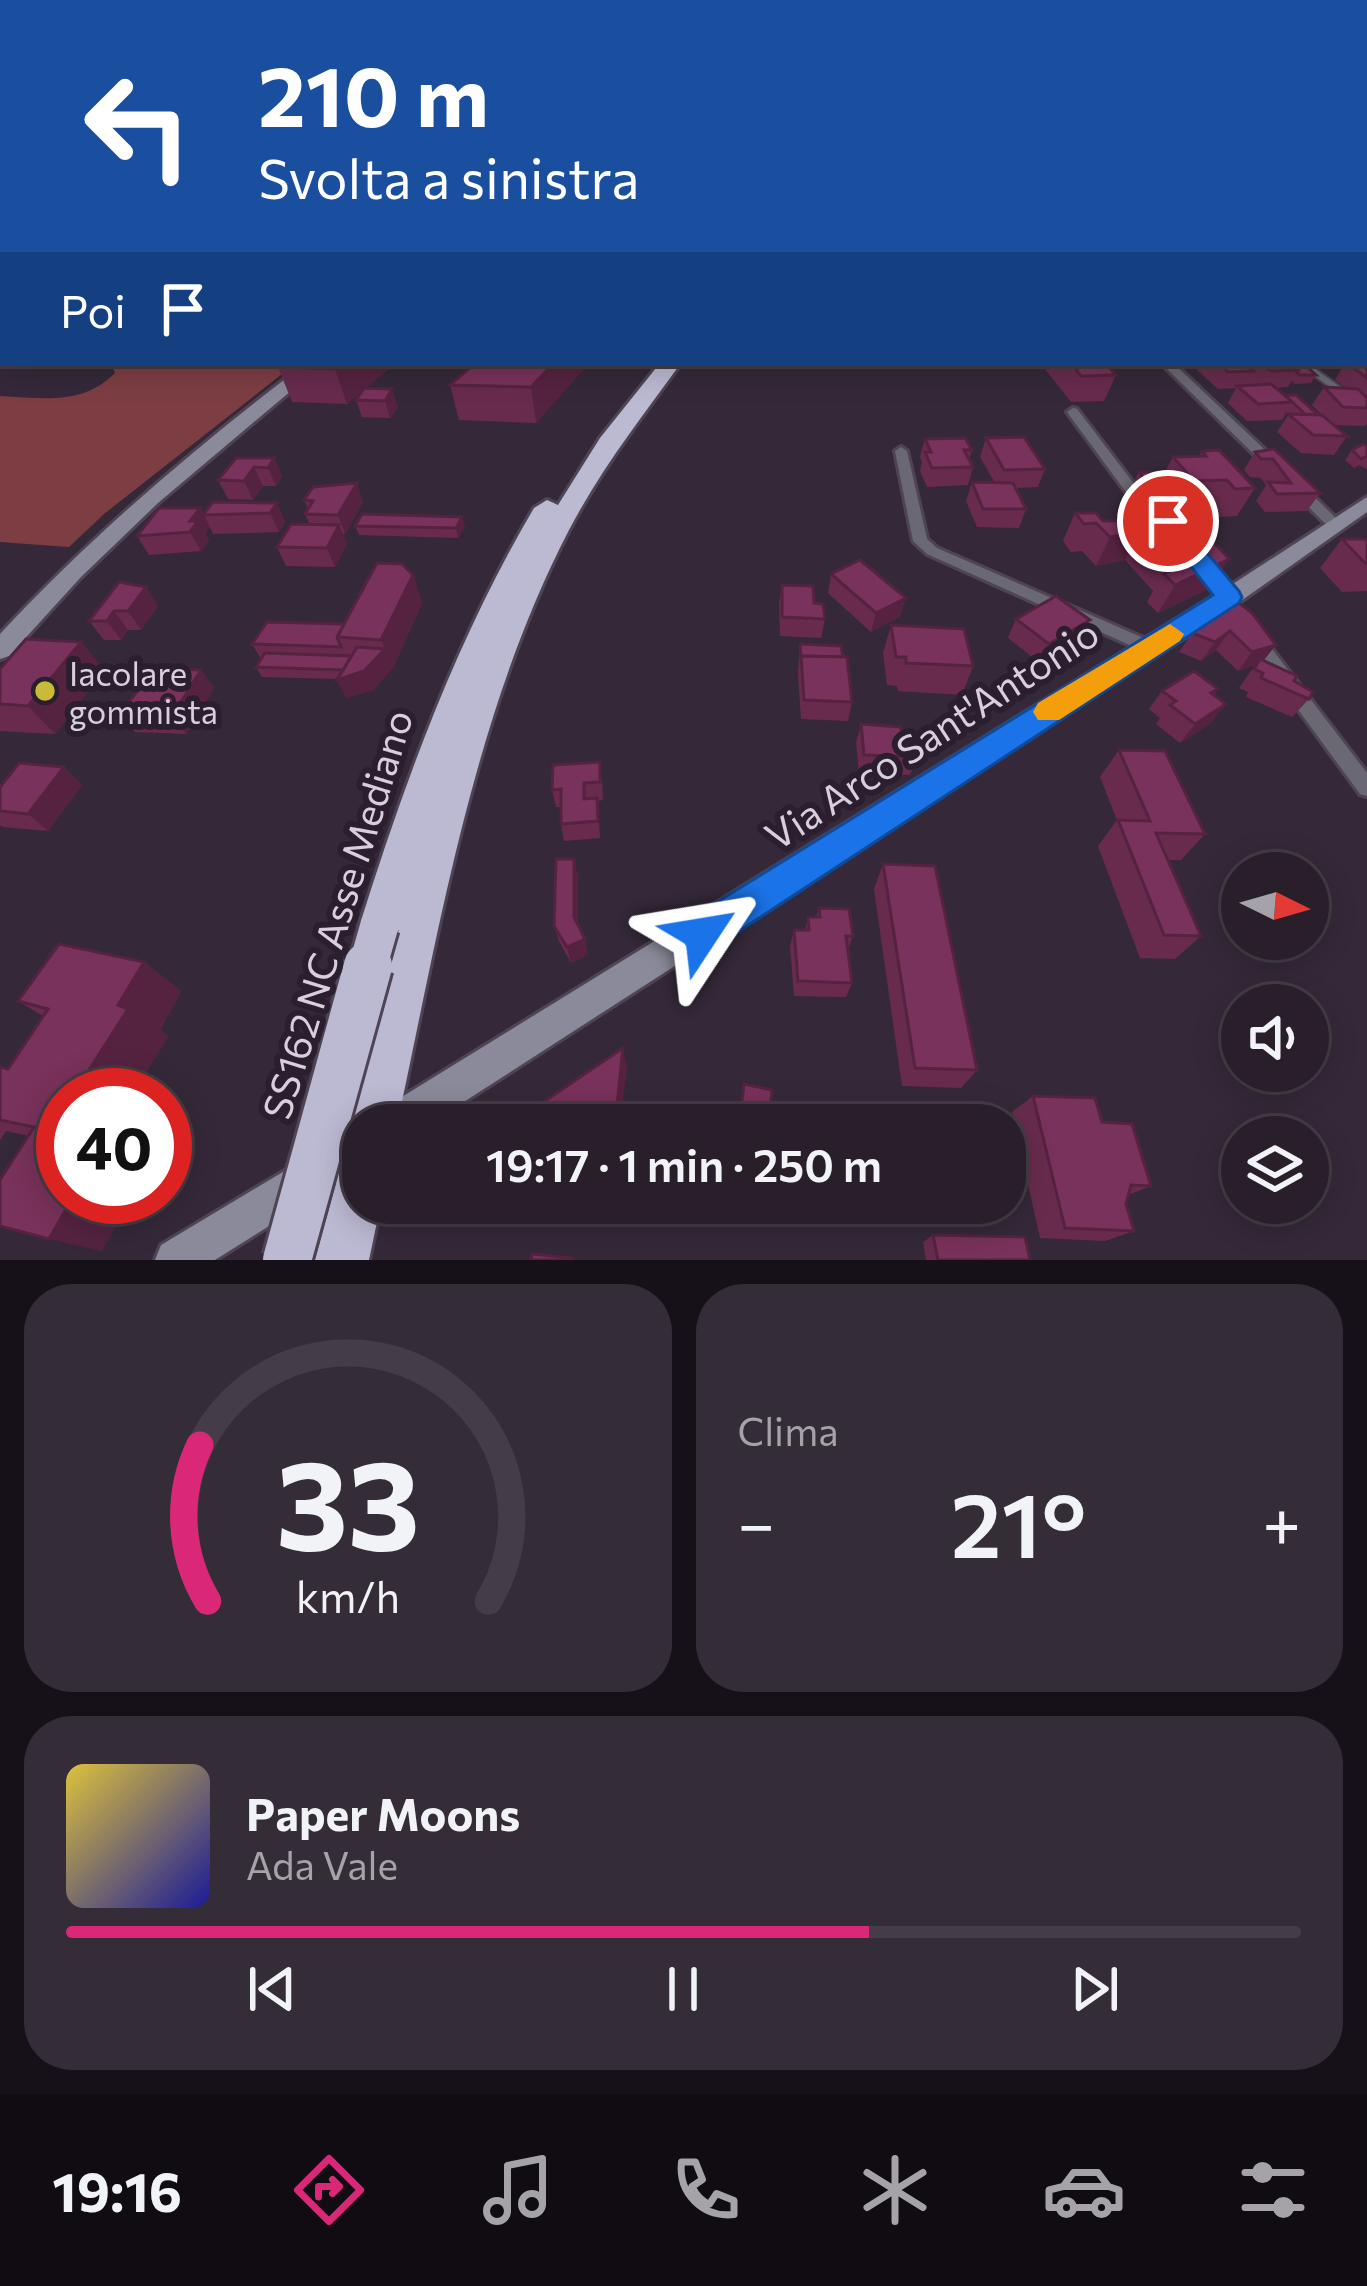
<!DOCTYPE html>
<html lang="it">
<meta charset="utf-8">
<style>
body{margin:0;font-family:Commissioner,sans-serif;background:#342c37;color:#f1f3f6;height:100vh;display:flex;flex-direction:column;font-size:45px;white-space:nowrap}
*{box-sizing:border-box;margin:0}
p{font-size:39px;color:#a5a2a9}
.icon{flex:none;width:66px;height:66px;fill:none;stroke:currentColor;stroke-width:2;stroke-linecap:round;stroke-linejoin:round}
.map{position:relative;height:1260px;overflow:hidden}
.panel{display:flex;flex-direction:column;gap:24px;padding:24px;background:#161118;flex:1}
.panel>*{flex:none}
.top-card{position:absolute;left:0px;top:0px;width:1368px;height:366px;box-shadow:0 6px 30px #0003,0 0 0 3px #443d47;background:#1a4fa0;color:#fff;overflow:hidden}
.needle{width:78px;rotate:95deg}
.fabs{position:absolute;left:1221px;top:852px;display:grid;gap:24px}
.fabs a{display:grid;place-items:center;width:108px;height:108px;border-radius:50%;background:#281f2b;box-shadow:0 6px 30px #0003,0 0 0 3px #443d47;font-size:60px}
.speed{position:absolute;left:36px;top:1068px;display:flex;gap:24px;font-size:60px;font-weight:700;text-align:center}
.speed>*{display:grid;place-content:center;width:156px;height:156px;border-radius:50%;background:#281f2b;box-shadow:0 6px 30px #0003,0 0 0 3px #443d47;line-height:1}
.speed .limit{border:18px solid #d22;background:#fff;color:#111}
.pin{position:absolute;display:grid;place-items:center;width:102px;height:102px;color:#fff;margin:-51px;border:6px solid #fff;border-radius:50%;box-shadow:0 3px 12px #0007}
.me{position:absolute;width:132px;margin:-66px;rotate:57deg;stroke-linejoin:round;filter:drop-shadow(0 0 9px #0008)}
.turn{display:flex;align-items:center;gap:42px;height:252px;padding:0 60px;font-size:54px}
.turn .icon{width:156px;height:156px;stroke-width:2.5}
.turn b{display:block;font-size:84px;line-height:102px}
.then{display:flex;align-items:center;height:114px;padding:0 60px;background:#0003;gap:24px;font-size:45px}
.big{font-size:90px;font-weight:600;line-height:1.1}
.panel .tile{flex:1;display:flex;flex-direction:column;justify-content:center;gap:18px;min-width:0;padding:0 42px;border-radius:48px;background:#342c37}
.panel .dial{align-items:center;gap:0}
.dial svg{height:312px;overflow:visible;fill:none;stroke:#443d47;stroke-width:7;stroke-linecap:round;text-anchor:middle}
.dial text{fill:#f1f3f6;stroke:none}
.song{display:flex;align-items:center;gap:36px}
.cover{width:144px;height:144px;border-radius:18px;background:linear-gradient(135deg,hsl(50 70% 55%),hsl(240 70% 35%))}
.played{height:12px;border-radius:6px;background:linear-gradient(90deg,#db2777 65%,#443d47 65%)}
.keys{display:flex;justify-content:space-around;direction:ltr}
.heat{display:flex;justify-content:space-between;align-items:center;font-size:66px;direction:ltr}
.panel .tiles{flex:1;display:grid;gap:24px;grid-template-columns:1fr 1fr}
.tile:last-child{grid-column:span 2}
.trip{position:absolute;left:342px;top:1104px;width:684px;height:120px;border-radius:48px;background:#281f2b;box-shadow:0 6px 30px #0003,0 0 0 3px #443d47;font-weight:600;line-height:120px;text-align:center}
.dock{display:flex;height:192px;justify-content:space-around;align-items:center;background:#100c11;color:#a5a2a9}
.dock .icon{width:84px;height:84px}
.dock .selected{color:#db2777}
.dock b{font-size:54px;color:#f1f3f6}
.map>svg:first-child{display:block}
.green{fill:#7d3e43}
.lines{fill:none;stroke-linecap:round;stroke-linejoin:round}
.lane-casing{stroke:#4f4453;stroke-width:10}
.street-casing{stroke:#4f4453;stroke-width:6}
.secondary-casing{stroke:#4f4453;stroke-width:6}
.highway-casing{stroke:#4f4453;stroke-width:6}
.lane{stroke:#6a6973;stroke-width:6}
.street{fill:#6a6973;fill-rule:evenodd}
.secondary{fill:#8b8a9a;fill-rule:evenodd}
.highway{fill:#bcbad3;fill-rule:evenodd}
.highway-bridge-far1-casing{stroke:#4f4453;stroke-width:44;stroke-linecap:butt}
.highway-bridge-casing{stroke:#4f4453;stroke-width:54;stroke-linecap:butt}
.highway-bridge-far1{stroke:#bcbad3;stroke-width:38}
.highway-bridge{stroke:#bcbad3;stroke-width:48}
.wall{fill:#682b4e}
.shaded-wall{fill:#552340}
.building{fill:#79325b;stroke:#552340;stroke-width:3}
.route{fill:#1a73e8;stroke:#114b97;stroke-width:3}
.slow{fill:#f59e0b}
.poi-dot{fill:#c9ba3a;stroke:#2b1f2f;stroke-width:4.5}
.labels{text-anchor:middle;dominant-baseline:central;stroke-width:12;stroke-linejoin:round;paint-order:stroke}
.poi-label{font-size:33px;fill:#d7cfda;stroke:#2b1f2f;text-anchor:start}
.near-street-label{font-size:39px;fill:#d7cfda;stroke:#2b1f2f}
</style>
<div class="map">
<svg width="1367" height="1260" viewBox="0 0 1367 1260">
<rect width="100%" height="100%" fill="#352939"/>
<path class="green" d="M17 363H296L104 514 69 547 0 542V396C43 398 82 406 115 373L113 368Z"/>
<g class="lines">
<g class="lane-casing">
<path id="lane" d="M1302 363 1346 395"/>
</g>
<g class="street-casing">
<g id="street">
<path d="M1365 284 1367 285V291L1365 290Z"/>
<path d="M1161 363H1173L1279 463V469H1269Z"/>
<path d="M1073 408 1077 409 1141 493 1185 533 1187 536 1185 539H1175L1131 499 1067 412Z"/>
<path d="M901 447 907 451 927 539 937 548 1155 643 1157 647 1155 651H1143L927 554 913 541 895 451Z"/>
<path d="M1297 484 1302 485 1340 522 1342 525 1340 528H1330L1292 491 1290 488Z"/>
<path d="M1256 634 1262 636 1367 773V796L1360 794 1250 644 1248 640Z"/>
</g>
</g>
<g class="secondary-casing">
<g id="secondary">
<rect x="0" y="189" width="3" height="3"/>
<path d="M306 363H324L158 503 81 577 9 656 0 659V634C93 534 197 446 306 363Z"/>
<path d="M1367 497V512L1238 603 428 1125H374L379 1111 1222 591Z"/>
<path d="M363 1124V1167L215 1260H155L161 1245Z"/>
</g>
</g>
<g class="highway-casing">
<path id="highway" d="M660 363H681C641 418 601 469 569 530 474 713 440 925 397 1125H363V1203H381L369 1260H315L345 1150 361 1144 349 1125 399 929 393 941 379 947 365 941 359 927C405 781 456 640 534 508L547 500 558 505 600 438Z"/>
</g>
<use href="#lane" class="lane"/>
<use href="#street" class="street"/>
<use href="#secondary" class="secondary"/>
<use href="#highway" class="highway"/>
<g class="highway-bridge-far1-casing">
<path id="highway-bridge-far1" d="M367 969 379 927"/>
</g>
<g class="highway-bridge-casing">
<path id="highway-bridge" d="M287 1260 368 966"/>
</g>
<use href="#highway-bridge-far1" class="highway-bridge-far1"/>
<use href="#highway-bridge" class="highway-bridge"/>
</g>
<g class="wall">
<path d="M1367 362V424L1365 426 1334 425 1347 436 1334 455 1301 453 1277 432 1289 414 1287 412 1282 420 1247 421 1228 403 1236 388 1218 389 1197 370 1201 363H1301L1299 366 1316 375 1311 383 1295 384 1292 381 1288 387 1276 388 1285 395 1322 415 1312 405 1324 387 1346 388 1335 380 1345 363Z"/>
<path d="M284 363H396L366 388 398 407 390 418 362 417 356 400 362 391 347 404 292 402 278 367Z"/>
<path d="M475 363H589L536 423 459 420 450 385Z"/>
<path d="M1047 363H1105L1116 375 1104 401 1071 402 1045 369Z"/>
<path d="M986 438 1045 469 1038 487 1016 488 1026 509 1019 528 977 527 966 501 972 482 995 483 980 457Z"/>
<path d="M925 439 972 450 969 459 973 467 968 485 927 487 920 471 922 462 920 457Z"/>
<path d="M1367 446V469L1359 465 1354 468 1345 460 1352 450Z"/>
<path d="M1274 449 1320 493 1307 511 1265 512 1256 501 1266 485 1261 478 1250 477 1244 470 1255 452Z"/>
<path d="M1202 451 1255 488 1237 516 1218 517 1210 508 1178 509 1161 488 1158 494 1145 495 1134 481 1139 472 1160 481 1173 457 1199 456Z"/>
<path d="M274 458 282 477 276 486H263L253 500 228 499 218 480Z"/>
<path d="M304 500 363 502 345 534H343L347 544 335 567 286 566 277 547 310 525 305 514 308 509Z"/>
<path d="M277 503 285 522 279 532 213 534 210 527 205 534 209 540 201 551 149 555 137 536 200 508 203 514Z"/>
<path d="M1075 513 1103 521 1202 527 1194 540 1210 588 1158 613 1147 602 1153 591 1125 560 1096 566 1082 551 1071 552 1063 541Z"/>
<path d="M355 526H465L458 538 359 535Z"/>
<path d="M1342 539H1367V591L1342 592 1320 568Z"/>
<path d="M831 574 900 617 871 632 828 593Z"/>
<path d="M413 575 422 603 393 668 373 690 346 698 337 679 262 677 256 667 261 659 252 644 344 624Z"/>
<path d="M782 585 814 603 825 619 821 638 780 636 779 604Z"/>
<path d="M146 587 158 606 141 630H128L121 640H104L89 621Z"/>
<path d="M1238 602 1263 661 1294 681 1309 699 1292 717 1246 697 1248 692 1239 688 1255 665 1238 671 1216 650 1201 661 1179 652 1192 633Z"/>
<path d="M1016 619 1090 620 1080 639 1040 663 1008 638Z"/>
<path d="M891 625 973 666 962 695 898 691 897 686 887 685 883 653Z"/>
<path d="M81 642 104 670 55 734 0 731V669Z"/>
<path d="M800 644 852 702 848 721 801 719 798 674Z"/>
<path d="M201 670 214 688 186 734 135 732 119 714Z"/>
<path d="M1218 689 1214 695 1211 723 1180 743 1156 724 1160 718 1149 709 1162 691Z"/>
<path d="M861 724 917 757 910 775 859 773 856 743Z"/>
<path d="M1119 750 1205 834 1181 860H1168L1201 936 1175 959 1140 958 1098 846 1117 820 1100 777Z"/>
<path d="M64 767 82 785 48 831 3 827 0 825V787Z"/>
<path d="M602 780 603 800 598 801 600 838 564 841 561 824V807H556L552 790Z"/>
<path d="M883 864 977 1070 961 1088 902 1086 874 889Z"/>
<path d="M578 876V925L588 954 571 963 559 941 554 926Z"/>
<path d="M819 908 853 936 848 949 852 983 846 997 794 996 790 946 794 930H805L808 917H816Z"/>
<path d="M144 962 181 991 160 1030 168 1036 136 1089 102 1251 29 1136 6 1131 0 1140V1067L8 1069 43 1016 18 1001Z"/>
<path d="M1033 1096 1102 1122 1151 1186 1128 1195 1126 1204 1134 1231 1105 1241 1040 1238 1012 1112Z"/>
<path d="M933 1235 1030 1260H926L923 1242Z"/>
</g>
<g class="shaded-wall">
<path d="M342 363H396L347 404 335 369Z"/>
<path d="M554 363H589L536 423 531 387Z"/>
<path d="M392 389 398 407 390 418 385 401Z"/>
<path d="M274 458 282 477 276 486 268 468Z"/>
<path d="M254 467 263 486 253 500 244 481Z"/>
<path d="M357 483 363 502 345 534 338 515Z"/>
<path d="M277 503 285 522 279 532 270 513Z"/>
<path d="M200 508 210 527 205 534 209 540 201 551 190 532V521Z"/>
<path d="M462 517 465 526 458 538 456 528Z"/>
<path d="M339 525 347 544 335 567 327 548Z"/>
<path d="M1140 532 1125 560 1096 566 1110 537Z"/>
<path d="M1229 559 1210 588 1158 613 1175 585Z"/>
<path d="M413 575 422 603 393 668 373 690 346 698 337 680 385 649 381 640Z"/>
<path d="M146 587 158 606 141 630 128 611Z"/>
<path d="M906 598 900 617 871 632 876 613Z"/>
<path d="M114 611 128 630 121 640 107 621Z"/>
<path d="M1090 620 1080 639 1040 663 1049 644Z"/>
<path d="M1230 631 1216 650 1201 661 1215 642Z"/>
<path d="M81 642 104 670 55 734 28 706Z"/>
<path d="M1276 645 1261 664 1260 659 1255 665 1238 671 1252 652Z"/>
<path d="M201 670 214 688 186 734 172 716Z"/>
<path d="M1226 704 1211 723 1180 743 1195 724Z"/>
<path d="M64 767 82 785 48 831 28 814Z"/>
<path d="M574 859 578 876V933L574 917Z"/>
<path d="M585 939 588 954 571 963 567 947Z"/>
<path d="M144 962 181 991 160 1030 168 1036 133 1095 84 1078 118 1005Z"/>
<path d="M623 1048 627 1067 620 1125H615Z"/>
<path d="M165 1105 178 1112 165 1136Z"/>
<path d="M73 1197H132L102 1251 49 1239Z"/>
</g>
<g class="building">
<path d="M1365 362H1367V378L1347 363Z"/>
<path d="M284 363H342L335 369 278 367Z"/>
<path d="M475 363H554L531 387 450 385Z"/>
<path d="M1071 363H1105L1116 375 1081 376Z"/>
<path d="M1218 363H1244L1253 371 1228 372Z"/>
<path d="M1260 363H1288L1299 370 1271 371Z"/>
<path d="M1293 366H1306L1316 375H1300L1297 373 1299 370Z"/>
<path d="M1271 384 1293 402 1258 404 1237 386Z"/>
<path d="M1324 387 1358 389 1367 398V408L1343 407Z"/>
<path d="M364 388 392 389 385 401 356 400Z"/>
<path d="M1285 395H1296L1318 415 1305 414Z"/>
<path d="M1288 414 1322 415 1347 436 1313 435Z"/>
<path d="M1024 437 1045 469 1004 470 986 438Z"/>
<path d="M965 438 972 450H964L973 467 932 468 925 452H931L925 439Z"/>
<path d="M1363 444 1367 446V456L1361 459 1352 450Z"/>
<path d="M1274 449 1320 493 1277 494 1268 482 1291 483 1273 459H1261L1255 452Z"/>
<path d="M1219 450 1255 488 1235 489 1227 480 1194 481 1173 457 1206 456 1202 451Z"/>
<path d="M236 458H274L268 468 254 467 244 481 218 480Z"/>
<path d="M1139 472H1152L1163 485H1149Z"/>
<path d="M972 482 1013 483 1026 509H983Z"/>
<path d="M357 483 338 515 305 514 313 501 304 500 313 487Z"/>
<path d="M213 502 277 503 270 513 203 515Z"/>
<path d="M159 508H200L190 521H198L190 532 137 536Z"/>
<path d="M1075 513H1096L1103 521 1195 519 1202 527 1181 530 1192 541 1211 539 1229 559 1175 585 1164 574 1174 567 1140 532 1110 537 1096 523 1084 524Z"/>
<path d="M362 514 462 517 456 528 355 526Z"/>
<path d="M291 524 339 525 327 548 277 547Z"/>
<path d="M1342 539H1367V563H1365Z"/>
<path d="M860 560 906 598 876 613 831 574Z"/>
<path d="M377 563 402 564 413 575 381 640 337 637Z"/>
<path d="M119 582 146 587 128 611H114L107 621H89Z"/>
<path d="M782 585 813 586 814 603 823 604 825 619 782 617Z"/>
<path d="M1056 596 1090 620 1049 644 1016 619Z"/>
<path d="M1238 602 1252 613 1276 645 1252 652 1230 631 1215 642 1192 633Z"/>
<path d="M267 622 344 624 337 637 341 647 252 644Z"/>
<path d="M891 625 964 629 973 666 906 663V657H896Z"/>
<path d="M26 639 81 642 28 706 0 704V669Z"/>
<path d="M800 644 841 646 843 657 801 656V658Z"/>
<path d="M357 647 385 649 364 671 337 680Z"/>
<path d="M265 653 351 656 343 670 256 667Z"/>
<path d="M801 656 847 657 852 702 804 700Z"/>
<path d="M1260 659 1297 676 1294 681 1313 692 1309 699 1261 678 1263 673 1254 669Z"/>
<path d="M156 668 201 670 172 716 119 714Z"/>
<path d="M1194 671 1218 689 1211 693 1226 704 1195 724 1170 705 1176 701 1162 691Z"/>
<path d="M861 724 900 727 917 757 864 755Z"/>
<path d="M1119 750 1165 751 1205 834 1156 833 1201 936 1164 935 1118 820 1150 821Z"/>
<path d="M600 762V782L584 783V799L597 798 598 821 561 824V789L552 790 553 765Z"/>
<path d="M19 763 64 767 28 814 0 811V787Z"/>
<path d="M556 859H574V917L585 939 567 947 554 926Z"/>
<path d="M883 864 935 866 977 1070 915 1068Z"/>
<path d="M819 908 849 909 853 936H846L852 983 798 981 794 930H809L808 917H820Z"/>
<path d="M59 944 144 962 118 1005 128 1009 84 1078 136 1089 133 1095H63V1197H73L49 1239 0 1226V1180L34 1127 0 1120V1067L8 1069 48 1009 18 1001Z"/>
<path d="M623 1048 615 1125H538L542 1103Z"/>
<path d="M744 1084 772 1090 769 1125H739Z"/>
<path d="M1033 1096 1095 1098 1102 1122 1132 1124 1151 1186 1131 1185 1126 1204 1134 1231 1065 1228Z"/>
<path d="M933 1235 1025 1237 1030 1260H938Z"/>
<path d="M532 1254 572 1258V1260H531Z"/>
</g>
<linearGradient id="sky" x2="0" y2="1"><stop stop-color="#1d171f"/><stop offset="0.52" stop-color="#4b495f"/><stop offset="1" stop-color="#4b495f" stop-opacity="0"/></linearGradient>
<rect width="1367" height="365" fill="url(#sky)"/>
<path class="route" d="M1168 514 1176 516 1239 591 1242 597 1239 603 715 947 702 952 688 947 683 934 688 920 1213 595 1156 521Z"/>
<path class="slow" d="M1170 624 1184 634 1180 641 1059 720H1038L1033 712 1038 703Z"/>
<circle class="poi-dot" cx="45" cy="691" r="12"/>
<g class="labels">
<g class="poi-label">
<text x="69" y="672">Iacolare<tspan x="69" dy="38">gommista</tspan></text>
</g>
<g class="near-street-label">
<text transform="translate(931 733) rotate(-33)">Via Arco Sant'Antonio</text>
<text transform="translate(336 914) rotate(-73)">SS162 NC Asse Mediano</text>
</g>
</g>
</svg>
<div class="fabs">
<a><svg class="needle" viewBox="-14 -14 28 28"><path d="M0-13l5 13h-10z" fill="#e53935"/><path d="M0 13l5-13h-10z" fill="#a5a2a9"/></svg></a>
<a><svg class="icon" aria-label="sound" viewBox="0 0 24 24"><path d="M4 9h4l5-4v14l-5-4H4zM17 9q2 3 0 6"/></svg></a>
<a><svg class="icon" aria-label="layers" viewBox="0 0 24 24"><path d="M12 4l9 5-9 5-9-5zM3 14l9 5 9-5"/></svg></a>
</div>
<div class="speed"><div class="limit">40</div></div>
<div class="pin" style="left:1168px;top:521px;background:#d93025"><svg class="icon" aria-label="arrive" viewBox="0 0 24 24"><path d="M6 21V4h12l-3 4 3 4H6"/></svg></div>
<svg class="me" style="left:702px;top:934px" viewBox="-20 -20 40 40"><path d="M0-17L14 15 0 8-14 15z" fill="#1a73e8" stroke="#fff" stroke-width="4"/></svg>
<div class="trip">19:17 · 1 min · 250 m</div>
<div class="top-card">
<div class="turn"><svg class="icon" aria-label="left" viewBox="0 0 24 24"><path d="M17 20v-9H6M10 6l-5 5 5 5"/></svg><div><b>210 m</b>Svolta a sinistra</div></div>
<div class="then">Poi<svg class="icon" aria-label="arrive" viewBox="0 0 24 24"><path d="M6 21V4h12l-3 4 3 4H6"/></svg></div>
</div>
</div>
<section class="panel">
<div class="tiles">
<div class="tile dial"><svg viewBox="0 0 100 80">
<path d="M14 69A42 42 0 1 1 86 69"/>
<path d="M14 69A42 42 0 0 1 12 29" stroke="#db2777"/>
<text x="50" y="56" font-size="32" font-weight="700">33</text>
<text x="50" y="72" font-size="11">km/h</text>
</svg></div>
<div class="tile"><p>Clima</p>
<div class="heat"><a>−</a><b class="big">21°</b><a>+</a></div>
</div>
<div class="tile">
<div class="song"><i class="cover"></i><div><b>Paper Moons</b><p>Ada Vale</p></div></div>
<div class="played"></div>
<div class="keys"><svg class="icon" aria-label="previous" viewBox="0 0 24 24"><path d="M18 5L8 12l10 7zM5 5v14"/></svg><svg class="icon" aria-label="pause" viewBox="0 0 24 24"><path d="M8 5v14M16 5v14"/></svg><svg class="icon" aria-label="next" viewBox="0 0 24 24"><path d="M6 5l10 7-10 7zM19 5v14"/></svg></div>
</div>
</div>
</section>
<nav class="dock">
<b>19:16</b>
<svg class="icon selected" aria-label="directions" viewBox="0 0 24 24"><path d="M12 3l9 9-9 9-9-9zM9 14v-3h6M13 9l2 2-2 2"/></svg>
<svg class="icon" aria-label="music" viewBox="0 0 24 24"><path d="M9 18V5l10-2v13"/><circle cx="6" cy="18" r="3"/><circle cx="16" cy="16" r="3"/></svg>
<svg class="icon" aria-label="phone" viewBox="0 0 24 24"><path d="M5 4h4l2 5-3 2q2 4 5 5l2-3 5 2v4C11 20 4 13 5 4z"/></svg>
<svg class="icon" aria-label="climate" viewBox="0 0 24 24"><path d="M12 3v18M4 7l16 10M4 17L20 7"/></svg>
<svg class="icon" aria-label="car" viewBox="0 0 24 24"><path d="M5 17H2v-5l4-1 3-4h7l3 4 3 1v5h-3M9 17h6M6 11h13"/><circle cx="7" cy="17" r="2"/><circle cx="17" cy="17" r="2"/></svg>
<svg class="icon" aria-label="filters" viewBox="0 0 24 24"><path d="M4 7h16M4 17h16"/><circle cx="9" cy="7" r="2"/><circle cx="15" cy="17" r="2"/></svg>
</nav>
